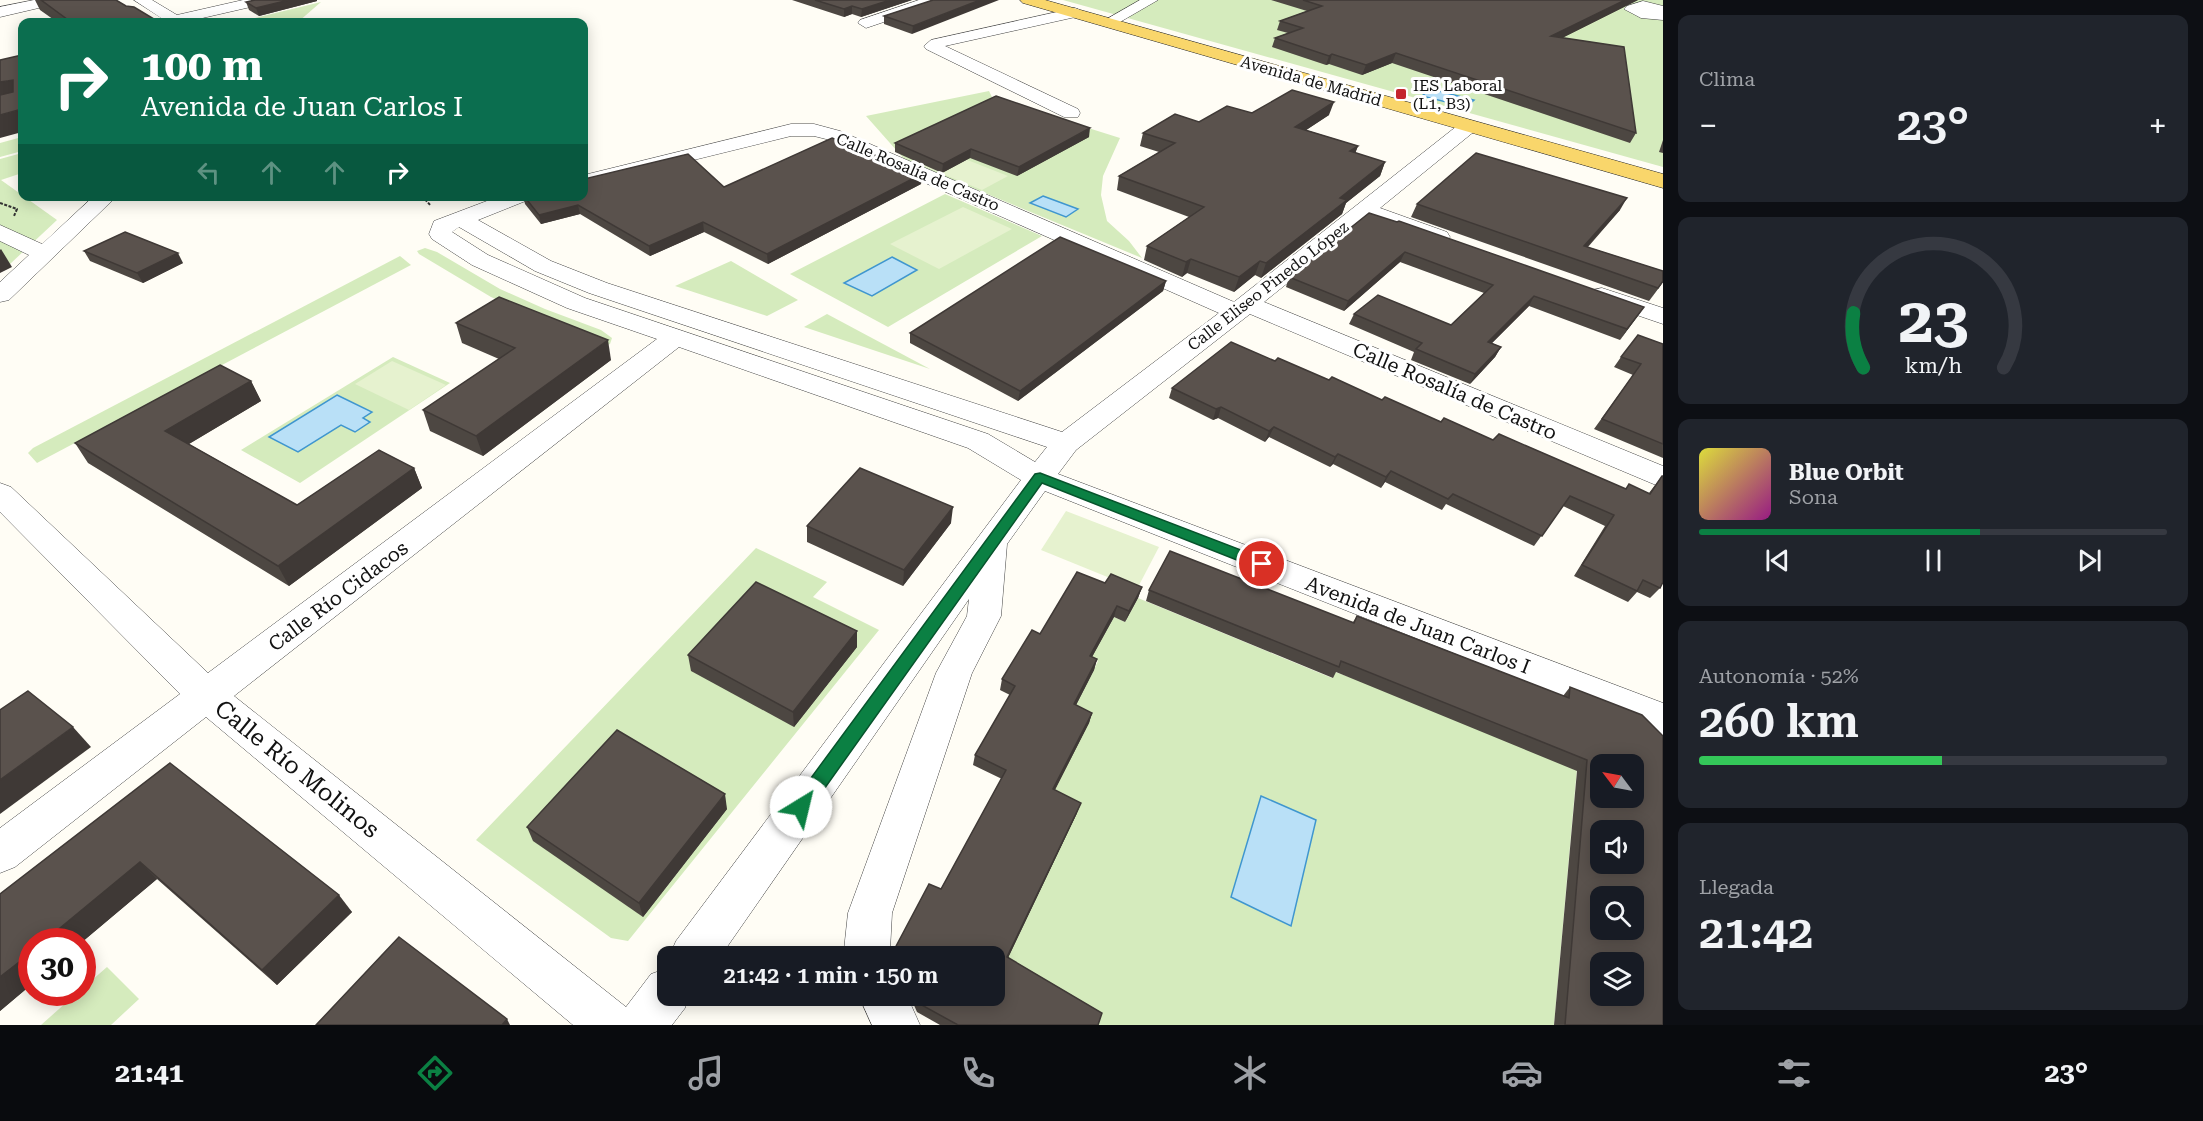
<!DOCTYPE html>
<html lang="es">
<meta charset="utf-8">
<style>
body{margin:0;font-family:"Roboto Serif",serif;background:#20242c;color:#f1f3f6;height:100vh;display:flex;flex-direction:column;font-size:22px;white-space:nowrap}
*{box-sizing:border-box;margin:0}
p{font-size:20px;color:#9ea1a6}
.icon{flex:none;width:33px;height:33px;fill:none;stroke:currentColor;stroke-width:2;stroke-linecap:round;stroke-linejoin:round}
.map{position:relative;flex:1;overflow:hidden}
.drawer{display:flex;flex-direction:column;gap:15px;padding:15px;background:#0d0f14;width:540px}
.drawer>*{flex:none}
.guide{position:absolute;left:18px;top:18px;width:570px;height:183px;border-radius:12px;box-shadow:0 3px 15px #0003;background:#0b6e4f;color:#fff;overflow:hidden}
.needle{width:39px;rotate:302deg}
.fabs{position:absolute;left:1590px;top:754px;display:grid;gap:12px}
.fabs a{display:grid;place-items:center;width:54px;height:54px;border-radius:12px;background:#171b24;box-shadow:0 3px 15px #0003;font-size:30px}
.speed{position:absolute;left:18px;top:928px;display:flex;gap:12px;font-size:30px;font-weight:700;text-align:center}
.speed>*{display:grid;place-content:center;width:78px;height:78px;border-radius:50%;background:#171b24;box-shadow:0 3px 15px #0003;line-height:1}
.speed .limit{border:9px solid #d22;background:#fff;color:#111}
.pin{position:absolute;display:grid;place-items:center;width:51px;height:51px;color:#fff;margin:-26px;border:3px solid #fff;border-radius:50%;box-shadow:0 2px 6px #0007}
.me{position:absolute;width:66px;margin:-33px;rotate:36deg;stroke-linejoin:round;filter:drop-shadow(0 0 4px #0008)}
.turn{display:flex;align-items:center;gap:21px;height:126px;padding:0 24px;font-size:27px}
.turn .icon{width:78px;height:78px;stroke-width:2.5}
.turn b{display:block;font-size:42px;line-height:51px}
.lanes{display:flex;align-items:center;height:57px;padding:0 24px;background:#0003;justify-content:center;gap:30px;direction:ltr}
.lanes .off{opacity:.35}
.big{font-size:45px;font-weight:600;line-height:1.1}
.drawer .tile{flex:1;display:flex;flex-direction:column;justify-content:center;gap:9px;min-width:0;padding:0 21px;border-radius:12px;background:#20242c}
.drawer .dial{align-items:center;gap:0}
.dial svg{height:156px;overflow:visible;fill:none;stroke:#363941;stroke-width:7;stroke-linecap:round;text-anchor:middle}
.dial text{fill:#f1f3f6;stroke:none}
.song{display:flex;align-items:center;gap:18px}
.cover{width:72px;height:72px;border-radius:9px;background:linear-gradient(135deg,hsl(60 70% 55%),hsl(310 70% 35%))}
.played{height:6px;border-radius:3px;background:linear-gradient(90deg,#0b8043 60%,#363941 60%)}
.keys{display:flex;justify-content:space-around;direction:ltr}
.heat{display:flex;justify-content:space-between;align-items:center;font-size:33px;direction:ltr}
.charge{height:9px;border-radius:4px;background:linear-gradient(90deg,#34c759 52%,#363941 0)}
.trip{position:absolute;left:657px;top:946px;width:348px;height:60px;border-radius:12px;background:#171b24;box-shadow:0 3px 15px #0003;font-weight:600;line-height:60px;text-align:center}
.dock{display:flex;height:96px;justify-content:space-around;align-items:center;background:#090b0e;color:#9ea1a6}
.dock .icon{width:42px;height:42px}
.dock .on{color:#0b8043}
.dock b{font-size:27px;color:#f1f3f6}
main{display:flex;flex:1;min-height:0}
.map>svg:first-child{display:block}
.green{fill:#d5ebbd}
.pitch{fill:#e6f2cf}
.water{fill:#b9e0f7;stroke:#3f96cf;stroke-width:1.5}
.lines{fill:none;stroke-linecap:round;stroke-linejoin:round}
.minor-casing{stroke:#444;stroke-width:1}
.major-casing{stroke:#222;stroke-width:1}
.path{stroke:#333;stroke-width:2;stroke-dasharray:3 1.5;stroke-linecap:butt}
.minor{fill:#fff;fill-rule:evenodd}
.major{fill:#f9d66b;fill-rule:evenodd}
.wall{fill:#4d4742}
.shaded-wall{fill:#3f3936}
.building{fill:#5a524d;stroke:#3f3936;stroke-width:1.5;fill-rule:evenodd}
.route{fill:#0b8043;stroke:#07532c;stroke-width:1.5}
.poi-dot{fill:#c4262e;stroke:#fff;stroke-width:2}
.labels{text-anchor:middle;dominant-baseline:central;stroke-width:6;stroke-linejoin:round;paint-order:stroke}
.far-street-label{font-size:16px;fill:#111;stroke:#fff}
.far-poi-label{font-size:16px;fill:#111;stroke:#fff;text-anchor:start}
.street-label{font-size:20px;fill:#111;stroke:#fff}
.near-street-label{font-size:24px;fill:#111;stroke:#fff}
</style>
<main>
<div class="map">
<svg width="1663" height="1025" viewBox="0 0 1663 1025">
<rect width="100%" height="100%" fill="#fffdf5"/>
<g class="green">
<path d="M1063 0H1663V167Z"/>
<path d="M321 2 298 22H239Z"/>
<path d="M989 91 992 97 988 104 1066 121 1120 138 1103 176 1101 195 1107 221 1129 241 1142 258 905 160 866 116Z"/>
<path d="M22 137V151L0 157V143Z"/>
<path d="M22 153V173L1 180 57 220 10 264 0 261V159Z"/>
<path d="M945 194 1042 236 888 327 790 274Z"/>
<path d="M425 248 437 252 500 289 545 309 601 330 612 338 610 344 604 346 491 297 419 254 417 251Z"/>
<path d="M400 256 411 265 37 463 28 453 33 448Z"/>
<path d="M731 261 798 300 767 316 675 286Z"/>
<path d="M827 314 930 369 804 327Z"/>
<path d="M393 357 450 383 300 483 241 450Z"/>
<path d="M756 548 827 582 813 597 879 630 628 941 611 938 476 840Z"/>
<path d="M1138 598 1332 678 1335 672 1578 757 1554 1025H1096L994 957 1050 799 1071 715 1098 661 1092 656 1114 617 1125 622Z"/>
<path d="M107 967 139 999 111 1025H41L77 993H82L83 988Z"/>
</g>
<g class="pitch">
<path d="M937 148 1008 176 982 190 911 161Z"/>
<path d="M963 207 1012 229 939 269 890 244Z"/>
<path d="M392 361 446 385 409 410 355 384Z"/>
<path d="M1066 511 1159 547 1137 589 1041 550Z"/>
</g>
<g class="water">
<path d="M1431 89 1474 100 1466 107 1422 96Z"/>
<path d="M1043 196 1078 209 1066 217 1030 203Z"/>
<path d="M892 257 917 270 872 296 844 283Z"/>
<path d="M337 395 372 412 363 418 370 422 355 432 341 425 298 452 269 437Z"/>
<path d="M1261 796 1316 820 1291 926 1231 897Z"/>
</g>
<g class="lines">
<g class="minor-casing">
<g id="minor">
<path d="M34 0H62L60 3 0 17V7Z"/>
<path d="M134 0H152L177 15 243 0H270L268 3 185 22H158L161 18Z"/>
<path d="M919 0H941L939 3 872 26 866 28 858 23 860 20Z"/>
<path d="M1140 0H1158L1120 22 1115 24 1107 19Z"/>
<path d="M1643 1 1663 6V20L1641 18 1624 9 1627 6Z"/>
<path d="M1075 8 1080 10 1083 13 1080 16 945 46 1078 109 1080 113 1078 117H1064L926 49 924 46 931 40Z"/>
<path d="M1469 120 1476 122 1478 126 1476 130 1380 208 1447 232 1450 237 1447 242 1439 244 1431 242 1367 219 1264 302 1663 466V488L1250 314 1076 450 1058 474 1663 703V736L1045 491 1007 544 1001 616 972 673 892 913 890 950 892 957H846L844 950 848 913 936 673 967 616 969 599 720 957H669L676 941 1021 480 968 448 679 347 234 696 626 1007 651 974 668 968V996H689L685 1008 672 1025H573L206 717 15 867 0 873V828L180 694 0 512V483L11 487 208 673 657 339 567 308 472 265 432 239 429 234 434 221 500 196H531L528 200 478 220 551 261 607 283 1062 432 1219 313 826 139 814 136H791L584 187V175L791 124H814L840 131 1234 302 1462 122ZM459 227 535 271 589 293 1047 447 1035 462 988 434 585 298 488 255 452 232Z"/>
<path d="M94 196H117L9 300 0 302V282L29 255 0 241V225L42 244Z"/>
<path d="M1602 288 1663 308V324L1593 300 1590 295 1593 290Z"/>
<path d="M859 996H907L920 1025H872Z"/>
</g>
</g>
<g class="major-casing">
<path id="major" d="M1020 0H1045L1663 174V188L1023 3Z"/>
</g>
<g class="path">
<path d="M422 196 431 206"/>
<path d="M0 203 17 209 14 216"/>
</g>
<use href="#minor" class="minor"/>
<use href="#major" class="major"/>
</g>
<g class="wall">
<path d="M35 0H116L126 6 154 19 155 22H57L40 10Z"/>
<path d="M255 0H317V1L259 16 249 10 246 2Z"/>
<path d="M792 0H912L861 17 852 14 844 17Z"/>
<path d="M933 0 912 34 884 24V16Z"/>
<path d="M1271 0H1638L1562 38 1636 133 1630 143 1392 63 1362 75 1329 64 1326 65 1272 47 1275 38 1288 33 1277 30 1280 21 1307 11Z"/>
<path d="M1252 113 1329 115 1306 130 1358 146 1355 153 1385 162 1380 176 1346 203 1342 214 1261 278 1255 275 1234 292 1187 273 1182 277 1144 260 1147 246 1189 217 1117 190 1119 176 1159 152 1140 146 1143 133Z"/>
<path d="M1089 137 1017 176 970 158 942 173 895 152V143Z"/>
<path d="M1663 140V153L1659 152Z"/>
<path d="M922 174 921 184 768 264 704 232 650 256 580 214 541 224 525 204 523 196H584Z"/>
<path d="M1417 204 1620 210 1588 247 1663 271V282L1649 301 1411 217Z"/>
<path d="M1369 213 1644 307 1620 340 1529 306 1492 343 1501 347 1495 357 1470 384 1411 360 1414 352 1349 324 1354 314 1451 325 1484 293 1400 262 1344 311 1286 287 1289 277Z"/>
<path d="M84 251 183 263 143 283 90 261Z"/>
<path d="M1166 281 1163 291 1018 401 910 343V333Z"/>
<path d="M456 323 611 360 483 456 430 431 423 410 499 359 462 343Z"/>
<path d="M1663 344V458L1594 429 1633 375 1614 367 1621 357Z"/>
<path d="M1275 361 1626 489 1649 493 1662 476 1660 588 1650 598 1637 592 1628 602 1574 576 1605 526 1563 506 1534 546 1446 504 1442 510 1385 482 1381 488 1333 464 1330 467 1269 437 1265 442 1218 418 1213 420 1169 398 1172 388Z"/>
<path d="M251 381 261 401 189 444 297 505 414 468 422 488 289 586 88 463 75 443Z"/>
<path d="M951 523 903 586 807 542V526Z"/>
<path d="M1105 583 1142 587 1138 598 1125 622 1114 617 1092 657 1097 659 1094 670 1076 705 1092 713 1089 723 1055 790 1077 813 1008 958 1098 1025H940L917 1012 910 996H994V957H893L894 950 941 889 1002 779 973 765 975 755 1010 695 1000 690 1002 679 1040 634Z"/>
<path d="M1149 590 1353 622 1357 616 1563 696 1570 687 1663 1025H1554L1577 771 1336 672 1333 678 1146 601Z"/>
<path d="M857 631V647L794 727 691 671 688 655Z"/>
<path d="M170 763 352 912 277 985 157 879 0 1011V894Z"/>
<path d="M727 809 643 917 533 841 527 827Z"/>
</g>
<g class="shaded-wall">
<path d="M289 0H317V1L259 16 256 8Z"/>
<path d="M890 0H912L861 17 862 9Z"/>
<path d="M980 0H999L912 34 913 26Z"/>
<path d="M1625 0H1638L1546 46 1551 36Z"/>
<path d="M852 6V14L844 17V9Z"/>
<path d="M154 19 155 22H144Z"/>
<path d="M1396 53 1392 63 1362 75 1366 65Z"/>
<path d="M1332 54 1329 64 1326 65 1329 56Z"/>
<path d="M13 80 22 98 0 103V82Z"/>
<path d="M1334 102 1329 115 1291 140 1295 127Z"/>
<path d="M22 109V132L0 138V115Z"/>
<path d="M1090 128 1089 137 1017 176 1019 167Z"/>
<path d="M1358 146 1353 159 1350 151Z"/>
<path d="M971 149 970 158 942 173 943 164Z"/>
<path d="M1385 162 1380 176 1346 203 1342 214 1261 278 1266 263 1340 198Z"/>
<path d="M922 174 921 184 768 264 767 254Z"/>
<path d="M1627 198 1620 210 1577 258 1584 246Z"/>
<path d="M578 205 580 214 541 224 539 215Z"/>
<path d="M703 222 704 232 650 256 649 246Z"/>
<path d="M1 249 12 267 0 273V250Z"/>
<path d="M1405 252 1400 262 1344 311 1348 301Z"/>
<path d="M178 253 183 263 143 283 137 273Z"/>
<path d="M1191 259 1187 273 1182 277 1186 262Z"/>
<path d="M1260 261 1255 275 1234 292 1239 277Z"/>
<path d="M1166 281 1163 291 1018 401 1020 391Z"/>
<path d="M1663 281V282L1649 301 1658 288Z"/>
<path d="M1534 296 1529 306 1483 352 1488 342Z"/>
<path d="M1644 307 1637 317 1620 340 1627 329Z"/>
<path d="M608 340 611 360 483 456 476 436Z"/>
<path d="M1501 347 1495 357 1470 384 1475 374Z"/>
<path d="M251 381 261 401 177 451 165 431Z"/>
<path d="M1221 407 1218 418 1213 420 1216 409Z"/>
<path d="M1274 427 1269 437 1265 442 1269 431Z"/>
<path d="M1338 454 1333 464 1330 467 1335 457Z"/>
<path d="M414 468 422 488 289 586 278 566Z"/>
<path d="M1391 471 1385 482 1381 488 1386 477Z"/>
<path d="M953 507 951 523 903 586 904 570Z"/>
<path d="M1142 587 1138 598 1125 622 1129 611Z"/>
<path d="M1117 606 1114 617 1087 666 1090 656Z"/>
<path d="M857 631V647L794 727 793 712Z"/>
<path d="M1097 659 1094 670 1071 715 1074 704Z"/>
<path d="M1092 713 1089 723 1050 799 1053 789Z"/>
<path d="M73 727 91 747 0 814V780Z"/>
<path d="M725 794 727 809 643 917 639 903Z"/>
<path d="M1081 803 1077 813 1004 966 1007 957Z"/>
<path d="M140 862 157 879 82 942H43Z"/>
<path d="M339 895 352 912 277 985 262 970Z"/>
<path d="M32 952V984L0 1011V977Z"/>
<path d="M507 1019 510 1025H502Z"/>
</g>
<g class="building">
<path d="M41 0H116L126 6 134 7 154 19 144 22H145H71Z"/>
<path d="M255 0H289L256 8 246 2Z"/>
<path d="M815 0H890L862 9 852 6 844 9Z"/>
<path d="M933 0H980L913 26 884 16Z"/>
<path d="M1303 0H1625L1551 36 1624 47 1636 133 1396 53 1366 65 1332 54 1329 56 1275 38 1303 28 1280 21 1322 6Z"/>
<path d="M22 55V109L0 115V95L13 92V80L0 82V60Z"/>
<path d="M1292 90 1334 102 1295 127 1358 146 1350 151 1385 162 1340 198 1347 200 1266 263 1260 261 1239 277 1191 259 1186 262 1147 246 1204 207 1119 176 1175 143 1143 133 1175 114 1199 122 1227 106 1252 113Z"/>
<path d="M996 96 1090 128 1019 167 971 149 943 164 895 143Z"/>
<path d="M832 138 922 174 767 254 703 222 649 246 578 205 539 215 524 196H584V179L688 154 724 187Z"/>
<path d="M1476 153 1627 198 1584 246 1663 271V281L1658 288 1417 204Z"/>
<path d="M1369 213 1397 222 1399 221 1644 307 1627 329 1534 296 1488 342 1501 347 1475 374 1416 349 1422 343 1354 314 1378 295 1451 325 1493 285 1405 252 1348 301 1289 277Z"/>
<path d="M125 232 178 253 137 273 84 251Z"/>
<path d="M1060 237 1166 281 1020 391 910 333Z"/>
<path d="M499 297 608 340 476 436 423 410 515 348 456 323Z"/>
<path d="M1638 335 1663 344V444L1602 419 1641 364 1621 357Z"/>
<path d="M1231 342 1275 361 1278 358 1329 380 1332 377 1382 400 1385 397 1441 422 1444 418 1493 440 1499 434 1626 489 1629 484 1650 494 1662 476H1663V582L1660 588 1643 580 1637 591 1582 565 1614 515 1570 496 1542 536 1453 494 1448 499 1391 471 1386 477 1338 454 1335 457 1274 427 1269 431 1221 407 1216 409 1172 388Z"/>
<path d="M220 365 251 381 165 431 297 505 379 450 414 468 278 566 75 443Z"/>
<path d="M860 468 953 507 904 570 807 526Z"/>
<path d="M1170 551 1354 623 1357 616 1569 698 1570 687 1642 715 1663 736V1025H1565L1587 760 1341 661 1339 667 1149 590ZM1600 765H1634V798H1600ZM1600 831H1634V864H1600ZM1600 897H1634V930H1600ZM1600 963H1634V996H1600Z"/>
<path d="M1077 572 1105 583 1111 574 1142 587 1129 611 1117 606 1090 656 1097 659 1074 704 1092 713 1053 789 1081 803 1007 957 1102 1013 1098 1025H958L918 1003 915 996H994V957H897L894 950 929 884 941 889 1006 770 975 755 1015 686 1002 679 1032 630 1040 634Z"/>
<path d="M756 582 857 631 793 712 688 655Z"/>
<path d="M28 691 73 727 0 780V710Z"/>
<path d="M617 730 725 794 639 903 527 827Z"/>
<path d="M170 763 339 895 262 970 140 862 43 942H32V952L0 977V894Z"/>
<path d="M399 937 507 1019 502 1025H316Z"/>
</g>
<path class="route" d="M1040 473 1267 560 1269 564 1267 568H1257L1042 483 807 813 801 815 794 813 792 807 794 801 1035 474Z"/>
<rect class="poi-dot" x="1395" y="88" width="12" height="12" rx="3"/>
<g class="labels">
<g class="far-street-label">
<text transform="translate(1311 81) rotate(16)">Avenida de Madrid</text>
<text transform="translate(918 172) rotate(23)">Calle Rosalía de Castro</text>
<text transform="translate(1268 286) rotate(-38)">Calle Eliseo Pinedo López</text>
</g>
<g class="far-poi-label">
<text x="1413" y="85">IES Laboral<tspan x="1413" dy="18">(L1, B3)</tspan></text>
</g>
<g class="street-label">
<text transform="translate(1455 391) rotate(23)">Calle Rosalía de Castro</text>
<text transform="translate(338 596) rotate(-37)">Calle Río Cidacos</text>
<text transform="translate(1418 625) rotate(21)">Avenida de Juan Carlos I</text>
</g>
<g class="near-street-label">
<text transform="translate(297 769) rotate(39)">Calle Río Molinos</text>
</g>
</g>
</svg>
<div class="fabs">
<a><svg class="needle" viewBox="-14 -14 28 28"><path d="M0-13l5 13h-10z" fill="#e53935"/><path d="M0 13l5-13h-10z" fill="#9ea1a6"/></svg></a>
<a><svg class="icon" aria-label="sound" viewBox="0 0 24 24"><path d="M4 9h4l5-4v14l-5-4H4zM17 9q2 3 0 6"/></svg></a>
<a><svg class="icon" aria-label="search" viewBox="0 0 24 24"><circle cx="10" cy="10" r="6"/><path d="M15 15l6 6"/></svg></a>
<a><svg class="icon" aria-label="layers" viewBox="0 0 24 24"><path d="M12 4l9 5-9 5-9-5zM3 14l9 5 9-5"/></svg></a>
</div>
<div class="speed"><div class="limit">30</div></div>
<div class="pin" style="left:1262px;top:564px;background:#d93025"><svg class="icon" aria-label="arrive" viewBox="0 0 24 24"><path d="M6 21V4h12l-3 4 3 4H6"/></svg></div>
<svg class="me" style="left:801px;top:807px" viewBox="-20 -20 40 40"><circle r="19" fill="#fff"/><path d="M0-13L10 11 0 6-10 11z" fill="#0b8043"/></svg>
<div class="trip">21:42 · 1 min · 150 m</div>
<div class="guide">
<div class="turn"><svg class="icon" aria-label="right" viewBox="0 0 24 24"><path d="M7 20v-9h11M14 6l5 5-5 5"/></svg><div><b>100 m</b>Avenida de Juan Carlos I</div></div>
<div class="lanes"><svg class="icon off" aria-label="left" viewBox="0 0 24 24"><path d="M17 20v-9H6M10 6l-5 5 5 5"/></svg><svg class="icon off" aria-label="ahead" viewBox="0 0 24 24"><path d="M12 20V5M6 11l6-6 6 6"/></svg><svg class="icon off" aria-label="ahead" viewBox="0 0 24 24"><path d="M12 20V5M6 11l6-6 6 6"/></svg><svg class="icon" aria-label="right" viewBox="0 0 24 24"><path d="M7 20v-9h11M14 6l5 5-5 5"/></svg></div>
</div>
</div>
<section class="drawer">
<div class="tile"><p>Clima</p>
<div class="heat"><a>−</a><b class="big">23°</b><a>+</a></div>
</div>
<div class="tile dial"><svg viewBox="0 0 100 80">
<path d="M14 69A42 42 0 1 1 86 69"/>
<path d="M14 69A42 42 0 0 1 9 41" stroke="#0b8043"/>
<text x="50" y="56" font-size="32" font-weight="700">23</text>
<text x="50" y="72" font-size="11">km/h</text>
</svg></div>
<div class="tile">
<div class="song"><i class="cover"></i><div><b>Blue Orbit</b><p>Sona</p></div></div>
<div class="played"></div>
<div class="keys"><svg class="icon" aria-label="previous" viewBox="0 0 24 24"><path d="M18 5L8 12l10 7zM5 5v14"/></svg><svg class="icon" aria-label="pause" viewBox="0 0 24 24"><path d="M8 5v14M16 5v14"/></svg><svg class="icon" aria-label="next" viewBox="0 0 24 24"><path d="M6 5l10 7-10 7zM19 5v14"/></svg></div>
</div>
<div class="tile"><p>Autonomía · 52%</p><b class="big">260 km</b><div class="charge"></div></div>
<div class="tile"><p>Llegada</p><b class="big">21:42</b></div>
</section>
</main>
<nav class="dock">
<b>21:41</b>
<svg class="icon on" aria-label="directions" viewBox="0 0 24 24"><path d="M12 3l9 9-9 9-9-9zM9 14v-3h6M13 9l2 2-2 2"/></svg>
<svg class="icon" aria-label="music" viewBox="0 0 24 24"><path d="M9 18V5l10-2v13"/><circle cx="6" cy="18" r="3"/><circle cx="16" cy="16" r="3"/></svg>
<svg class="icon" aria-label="phone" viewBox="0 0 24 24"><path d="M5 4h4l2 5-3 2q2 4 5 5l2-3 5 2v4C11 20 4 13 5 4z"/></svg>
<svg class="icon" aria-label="climate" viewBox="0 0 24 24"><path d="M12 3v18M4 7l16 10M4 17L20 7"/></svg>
<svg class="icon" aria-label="car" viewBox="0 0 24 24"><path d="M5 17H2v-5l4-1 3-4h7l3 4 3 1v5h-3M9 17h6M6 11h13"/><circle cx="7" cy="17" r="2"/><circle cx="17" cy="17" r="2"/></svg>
<svg class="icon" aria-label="filters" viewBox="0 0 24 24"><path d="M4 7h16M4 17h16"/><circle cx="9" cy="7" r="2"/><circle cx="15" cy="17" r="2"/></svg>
<b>23°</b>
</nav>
